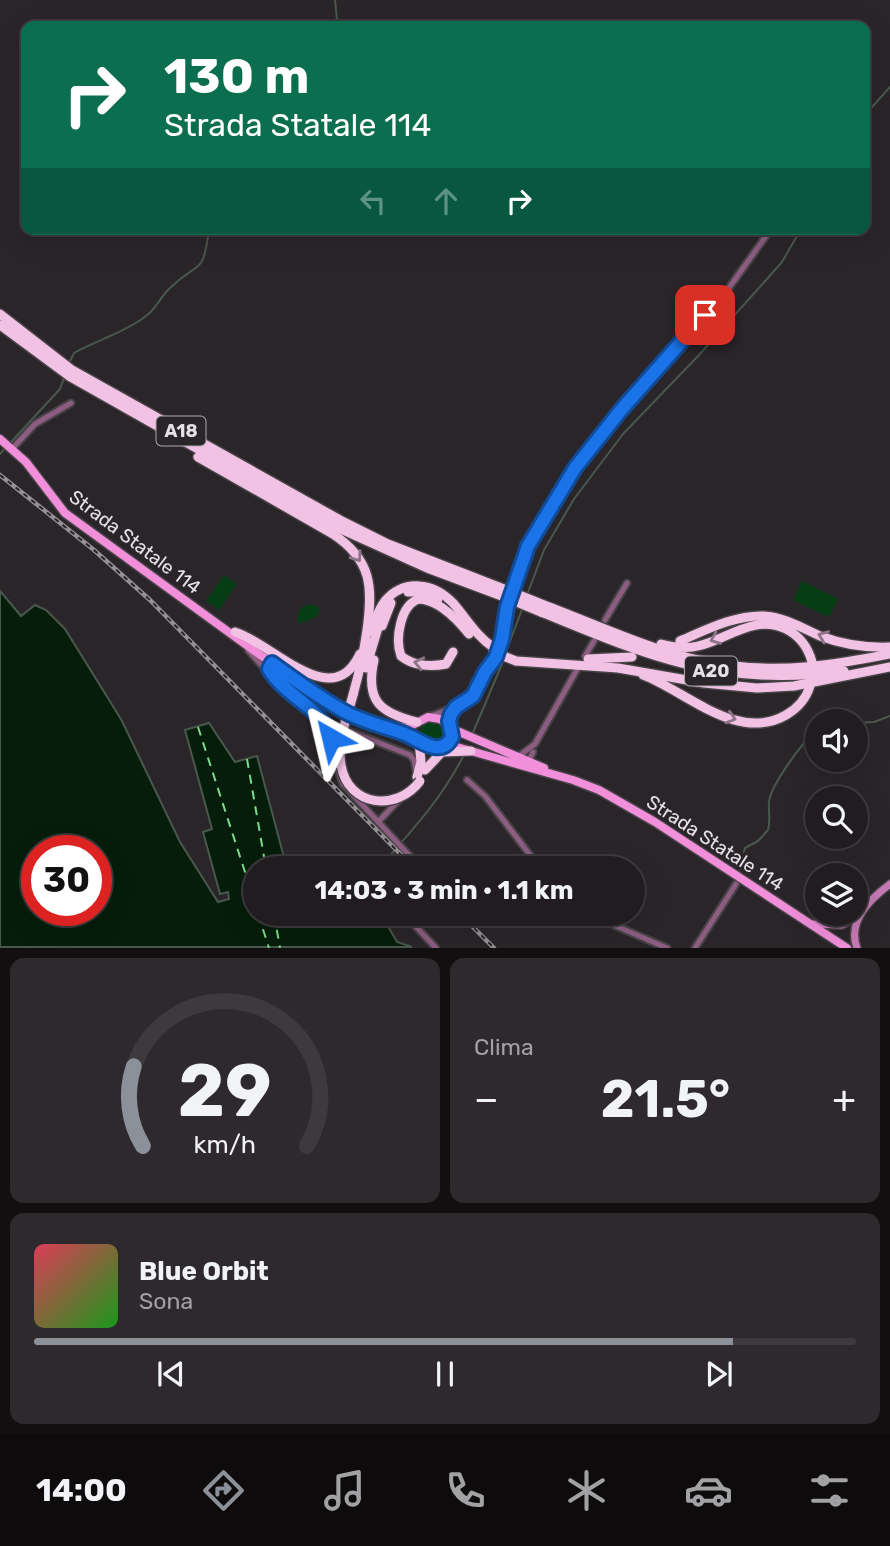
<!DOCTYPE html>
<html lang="it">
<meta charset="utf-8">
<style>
body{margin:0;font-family:Rubik,sans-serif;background:#2d292c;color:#f1f3f6;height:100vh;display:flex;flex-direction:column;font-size:26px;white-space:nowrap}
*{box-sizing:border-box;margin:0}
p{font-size:23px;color:#a2a1a4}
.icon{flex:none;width:38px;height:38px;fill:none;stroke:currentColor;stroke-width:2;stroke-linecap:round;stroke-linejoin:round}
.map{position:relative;height:948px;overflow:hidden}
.sheet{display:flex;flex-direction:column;gap:10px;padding:10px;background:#120f11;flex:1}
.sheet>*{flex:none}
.guide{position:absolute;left:21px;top:21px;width:849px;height:214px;border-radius:14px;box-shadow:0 7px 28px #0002,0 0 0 2px #3d3a3d;background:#0b6e4f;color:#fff;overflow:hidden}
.fabs{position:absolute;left:805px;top:709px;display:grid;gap:14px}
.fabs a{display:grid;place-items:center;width:63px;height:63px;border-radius:50%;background:#201c1f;box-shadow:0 7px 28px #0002,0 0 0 2px #3d3a3d;font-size:35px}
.speed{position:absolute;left:21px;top:835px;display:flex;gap:14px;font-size:35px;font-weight:700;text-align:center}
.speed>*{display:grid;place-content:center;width:91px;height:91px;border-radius:50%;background:#201c1f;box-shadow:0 7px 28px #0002,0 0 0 2px #3d3a3d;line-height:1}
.speed .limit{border:10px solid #d22;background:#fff;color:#111}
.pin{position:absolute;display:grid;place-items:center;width:60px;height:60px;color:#fff;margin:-30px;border-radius:14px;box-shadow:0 4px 10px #0006}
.me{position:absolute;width:77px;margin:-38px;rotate:323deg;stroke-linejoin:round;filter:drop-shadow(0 0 5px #0008)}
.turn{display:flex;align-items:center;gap:24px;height:147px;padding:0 28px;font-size:32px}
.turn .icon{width:91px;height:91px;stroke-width:2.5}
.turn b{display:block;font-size:49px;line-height:60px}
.lanes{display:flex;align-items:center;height:66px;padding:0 28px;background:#0003;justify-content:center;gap:35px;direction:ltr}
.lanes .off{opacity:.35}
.big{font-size:52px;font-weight:700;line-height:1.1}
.sheet .card{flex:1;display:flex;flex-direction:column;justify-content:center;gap:10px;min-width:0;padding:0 24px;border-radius:14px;background:#2d292c}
.sheet .dial{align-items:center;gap:0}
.dial svg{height:182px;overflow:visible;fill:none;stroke:#3d3a3d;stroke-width:7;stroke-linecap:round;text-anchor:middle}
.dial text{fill:#f1f3f6;stroke:none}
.song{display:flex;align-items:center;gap:21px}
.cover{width:84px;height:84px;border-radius:10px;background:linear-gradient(135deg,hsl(350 70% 55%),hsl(120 70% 35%))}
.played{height:7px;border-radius:4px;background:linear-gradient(90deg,#8c9099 85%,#3d3a3d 85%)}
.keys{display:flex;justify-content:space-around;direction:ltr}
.heat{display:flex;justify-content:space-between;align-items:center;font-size:38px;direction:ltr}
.sheet .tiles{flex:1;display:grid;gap:10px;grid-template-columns:1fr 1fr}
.card:last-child{grid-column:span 2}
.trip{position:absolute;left:243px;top:856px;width:402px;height:70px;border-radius:35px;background:#201c1f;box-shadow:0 7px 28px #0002,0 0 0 2px #3d3a3d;font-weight:700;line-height:70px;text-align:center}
.dock{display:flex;height:112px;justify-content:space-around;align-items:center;background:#0d0b0c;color:#a2a1a4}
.dock .icon{width:49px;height:49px}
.dock .current{color:#8c9099}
.dock b{font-size:32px;color:#f1f3f6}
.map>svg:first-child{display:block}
.green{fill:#053d15}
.water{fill:#061d0b;stroke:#49584c;stroke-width:2;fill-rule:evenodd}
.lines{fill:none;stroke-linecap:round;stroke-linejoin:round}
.stream{stroke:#49584c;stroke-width:2}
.ferry{stroke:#7bdc8b;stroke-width:2;stroke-dasharray:9 7;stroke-linecap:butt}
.street-casing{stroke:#484347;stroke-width:9}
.secondary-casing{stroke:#484347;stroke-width:10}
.primary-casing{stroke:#484347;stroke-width:11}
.highway-casing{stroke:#484347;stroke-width:12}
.street{stroke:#8c5d81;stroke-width:5}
.secondary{stroke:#c579b4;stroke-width:7}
.primary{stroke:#f18fdb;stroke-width:8}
.highway{stroke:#f2c2e5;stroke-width:9}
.rail-casing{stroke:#949093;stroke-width:4.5}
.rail{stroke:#2a2529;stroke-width:2;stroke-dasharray:5;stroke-linecap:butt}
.highway-bridge-casing{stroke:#484347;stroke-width:12;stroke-linecap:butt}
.highway-bridge{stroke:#f2c2e5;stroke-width:9}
.oneway{stroke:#8e7487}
.route-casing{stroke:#114b97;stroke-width:18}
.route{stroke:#1a73e8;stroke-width:12}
.labels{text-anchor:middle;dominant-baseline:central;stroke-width:7;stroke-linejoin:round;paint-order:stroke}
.shield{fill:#2a2529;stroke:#ada9ac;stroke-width:2}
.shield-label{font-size:18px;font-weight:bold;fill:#e5e1e4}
.street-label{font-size:19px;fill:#e5e1e4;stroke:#2a2529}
</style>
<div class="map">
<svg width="890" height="948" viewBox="0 0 890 948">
<rect width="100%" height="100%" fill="#2a2529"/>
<g class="green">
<path d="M224 575 237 584 219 610 206 601Z"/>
<path d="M802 581 838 599 829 617 793 600Z"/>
<path d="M311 604 319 608 318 616 299 624C294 614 301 605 311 604Z"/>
<path d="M435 721 444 727 447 732 446 740 443 743H430L420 733 421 725 425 722Z"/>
</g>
<path class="water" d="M0 591 21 616 35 605 46 610 65 629 111 703 122 721 180 842 218 902 229 899 228 892 220 894 203 832 212 829 185 730 209 723 235 762 257 756 286 865 293 863 295 868H256V914H381L397 942 412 947H0ZM37 850H96V910H37Z"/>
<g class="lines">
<g class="stream">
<path d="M334 26 337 20 335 0"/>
<path d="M864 116 890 87"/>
<path d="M69 363 74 353C95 341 128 331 146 316 156 309 161 296 170 288 200 259 203 277 209 229"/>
<path d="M10 443 60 389 64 378"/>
<path d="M0 454 6 447"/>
<path d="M527 595 544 550 574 499 623 434 699 355 782 262 801 229"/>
<path d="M505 654 523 607"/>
<path d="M856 723 874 722 890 716"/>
<path d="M472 735 504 659"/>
<path d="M379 868C413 829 440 801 464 755"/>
<path d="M739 871 745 848 758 841 768 830C771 820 768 811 769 802 770 787 804 738 817 732"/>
</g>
<g class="ferry">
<path d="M198 727 256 906"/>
<path d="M247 759 266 868"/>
<path d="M258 914 269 948"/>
<path d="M274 914 280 948"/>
</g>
<g class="street-casing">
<g id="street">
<path d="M12 449 35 424 71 403"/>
<path d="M605 620 627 583"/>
<path d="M248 650 282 688 325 723 330 734 338 771 343 784 407 853 424 868"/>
<path d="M585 656 594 641"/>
<path d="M431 716 467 702 473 697 499 648 507 607 528 546 575 468 621 410 726 292 771 229"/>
<path d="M325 723 331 724 410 755 414 760 416 770"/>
<path d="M450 726V717L456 707"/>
<path d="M519 756 535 744 579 666"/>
<path d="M525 762 529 760 533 752"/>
<path d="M467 780 485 796 540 868"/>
<path d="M378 822 400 799"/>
<path d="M512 868 519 864 536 863"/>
<path d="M404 914 436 948"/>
<path d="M594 914 616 926 667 948"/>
<path d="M695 948 736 884"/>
</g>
</g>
<g class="secondary-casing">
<g id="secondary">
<path d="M813 924 842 925 859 915"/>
<path d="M857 948C847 921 870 899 890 884"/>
</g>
</g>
<g class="primary-casing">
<g id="primary">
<path d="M0 439 26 462 65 513 256 652 336 707 431 747H457L573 780 599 790 655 822 847 948"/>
<path d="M394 726 407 728 428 717 440 719 450 726 452 733 449 742 444 746"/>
<path d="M450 728 544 768"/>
</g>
</g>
<g class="highway-casing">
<g id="highway">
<path d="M0 314 72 370 340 520 388 544 509 591"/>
<path d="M0 325 69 376 336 527 427 568 507 598"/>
<path d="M198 457 333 534C372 560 373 587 367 630 364 652 359 673 353 695"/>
<path d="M408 592H424L438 599"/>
<path d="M544 605C603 627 663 657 726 665 782 673 835 665 890 654"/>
<path d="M541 612C650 657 723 688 844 671"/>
<path d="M382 626 391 603"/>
<path d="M370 631C375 621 378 610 385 601 404 579 433 582 453 603 467 619 476 636 494 648"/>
<path d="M235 632C274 644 332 714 360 654"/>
<path d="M680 641C706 630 734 615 764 616 784 617 802 628 820 636 844 645 865 648 890 647"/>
<path d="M661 644C673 647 686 649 698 646 728 639 754 614 786 629 800 636 808 647 812 662"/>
<path d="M453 652 446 664C431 667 413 666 401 656 395 639 400 605 419 599 439 600 457 619 469 634"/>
<path d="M588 659 632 657"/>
<path d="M374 660C365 701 380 713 417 722"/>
<path d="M516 661 618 668 704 683 757 688 794 686 890 667"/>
<path d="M366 668 380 621"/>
<path d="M643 675C686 691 737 743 786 715 798 708 806 699 810 686"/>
<path d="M425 770 442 752 471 751"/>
<path d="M417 777 421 762 419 741"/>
</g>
</g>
<use href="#street" class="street"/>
<use href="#secondary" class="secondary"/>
<use href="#primary" class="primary"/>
<use href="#highway" class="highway"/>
<g class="rail-casing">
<g id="rail">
<path d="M0 475 94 550 150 600 414 868"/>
<path d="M460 914 494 948"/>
</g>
</g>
<use href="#rail" class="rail"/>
<g class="highway-bridge-casing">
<g id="highway-bridge">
<path d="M509 591 544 605"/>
<path d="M507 598 541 612"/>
<path d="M493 652 516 661"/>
<path d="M353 695C347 717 337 742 341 765 348 807 397 812 420 781"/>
</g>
</g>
<use href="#highway-bridge" class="highway-bridge"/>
</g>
<defs><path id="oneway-chevron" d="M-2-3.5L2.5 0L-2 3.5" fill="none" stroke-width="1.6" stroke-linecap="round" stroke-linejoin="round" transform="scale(1.75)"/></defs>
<g class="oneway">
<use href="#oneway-chevron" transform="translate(357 557) rotate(55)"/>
<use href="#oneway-chevron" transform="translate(823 636) rotate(-159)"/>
<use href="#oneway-chevron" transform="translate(715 639) rotate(158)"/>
<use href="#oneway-chevron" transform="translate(419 663) rotate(-167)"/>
<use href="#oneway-chevron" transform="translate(731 718) rotate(17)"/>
</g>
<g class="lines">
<g class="route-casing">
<path id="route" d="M331 738C322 707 285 697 269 669L272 663C297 681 322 700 349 714 367 723 387 727 405 734 420 740 441 759 452 737L449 721 451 714 456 707 473 696 485 672 496 657 502 639 507 607 528 546 575 468 621 410 705 315"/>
</g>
<use href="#route" class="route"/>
</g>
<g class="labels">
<g class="shield">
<rect x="156.5" y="416.5" width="49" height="29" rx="5"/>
<rect x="685" y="656.5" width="52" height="29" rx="5"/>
</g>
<g class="shield-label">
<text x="181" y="431">A18</text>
<text x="711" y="671">A20</text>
</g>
<g class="street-label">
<text transform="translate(135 542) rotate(37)">Strada Statale 114</text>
<text transform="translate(715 843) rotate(33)">Strada Statale 114</text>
</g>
</g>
</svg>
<div class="fabs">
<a><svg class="icon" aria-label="sound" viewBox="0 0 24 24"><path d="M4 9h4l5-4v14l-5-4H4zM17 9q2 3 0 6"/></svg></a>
<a><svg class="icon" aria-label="search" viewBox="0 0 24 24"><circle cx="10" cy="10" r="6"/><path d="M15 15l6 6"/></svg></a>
<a><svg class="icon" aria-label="layers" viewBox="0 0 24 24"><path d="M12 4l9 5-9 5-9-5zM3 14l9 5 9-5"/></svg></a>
</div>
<div class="speed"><div class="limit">30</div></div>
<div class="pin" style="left:705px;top:315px;background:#d93025"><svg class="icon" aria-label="arrive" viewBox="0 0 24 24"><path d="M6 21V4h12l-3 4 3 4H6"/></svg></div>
<svg class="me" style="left:331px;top:738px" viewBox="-20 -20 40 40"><path d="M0-17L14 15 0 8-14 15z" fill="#1a73e8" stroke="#fff" stroke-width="4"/></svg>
<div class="trip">14:03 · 3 min · 1.1 km</div>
<div class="guide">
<div class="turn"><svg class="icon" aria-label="right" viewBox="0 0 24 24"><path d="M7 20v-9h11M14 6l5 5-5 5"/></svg><div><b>130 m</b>Strada Statale 114</div></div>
<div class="lanes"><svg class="icon off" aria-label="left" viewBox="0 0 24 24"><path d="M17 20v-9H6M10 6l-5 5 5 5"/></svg><svg class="icon off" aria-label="ahead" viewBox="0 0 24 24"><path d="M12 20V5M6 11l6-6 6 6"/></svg><svg class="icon" aria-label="right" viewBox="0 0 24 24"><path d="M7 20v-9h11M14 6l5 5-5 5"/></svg></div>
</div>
</div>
<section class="sheet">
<div class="tiles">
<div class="card dial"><svg viewBox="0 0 100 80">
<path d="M14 69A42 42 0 1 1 86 69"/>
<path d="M14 69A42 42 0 0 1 10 34" stroke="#8c9099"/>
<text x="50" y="56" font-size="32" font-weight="700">29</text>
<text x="50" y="72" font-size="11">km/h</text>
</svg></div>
<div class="card"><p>Clima</p>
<div class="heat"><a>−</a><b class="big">21.5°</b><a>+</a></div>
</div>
<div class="card">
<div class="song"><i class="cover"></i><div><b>Blue Orbit</b><p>Sona</p></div></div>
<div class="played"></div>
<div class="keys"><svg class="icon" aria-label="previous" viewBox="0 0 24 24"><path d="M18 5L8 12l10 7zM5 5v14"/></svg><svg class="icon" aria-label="pause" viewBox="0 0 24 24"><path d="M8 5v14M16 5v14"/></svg><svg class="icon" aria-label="next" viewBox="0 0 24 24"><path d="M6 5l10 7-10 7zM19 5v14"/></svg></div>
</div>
</div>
</section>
<nav class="dock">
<b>14:00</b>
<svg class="icon current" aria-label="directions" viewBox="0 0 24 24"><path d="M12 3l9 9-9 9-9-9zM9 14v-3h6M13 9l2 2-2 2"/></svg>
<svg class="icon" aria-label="music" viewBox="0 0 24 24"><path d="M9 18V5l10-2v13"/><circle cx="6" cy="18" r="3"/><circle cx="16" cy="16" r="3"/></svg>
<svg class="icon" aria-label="phone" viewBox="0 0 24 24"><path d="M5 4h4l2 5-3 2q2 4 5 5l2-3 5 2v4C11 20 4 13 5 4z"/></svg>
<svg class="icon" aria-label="climate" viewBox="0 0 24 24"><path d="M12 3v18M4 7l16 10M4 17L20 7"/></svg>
<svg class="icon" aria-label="car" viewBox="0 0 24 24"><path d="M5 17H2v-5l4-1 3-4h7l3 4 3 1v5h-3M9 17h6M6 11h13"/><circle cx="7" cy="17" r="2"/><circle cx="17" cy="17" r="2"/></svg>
<svg class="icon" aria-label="filters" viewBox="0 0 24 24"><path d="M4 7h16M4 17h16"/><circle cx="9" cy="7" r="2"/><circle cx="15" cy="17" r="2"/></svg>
</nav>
